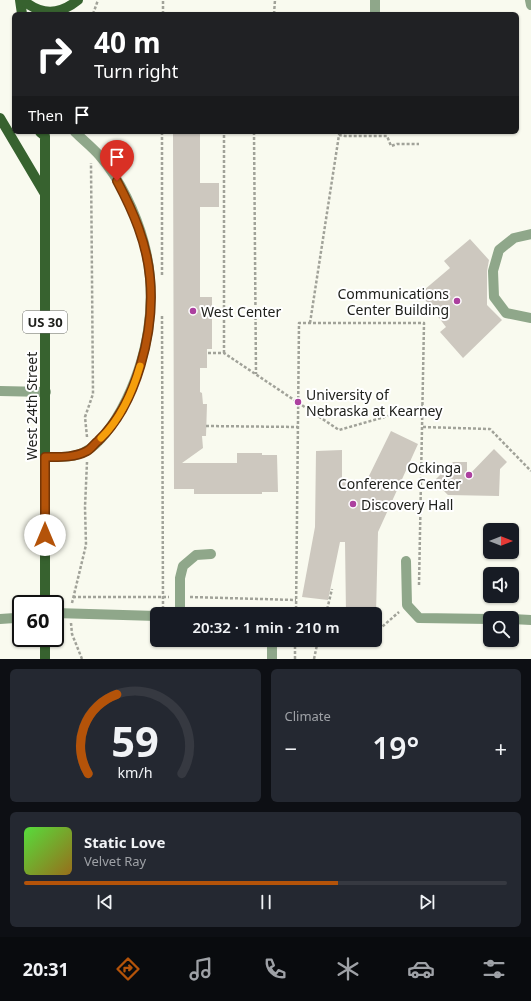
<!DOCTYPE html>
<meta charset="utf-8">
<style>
body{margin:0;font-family:"Noto Sans",sans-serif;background:#242831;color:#f1f3f6;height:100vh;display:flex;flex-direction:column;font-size:15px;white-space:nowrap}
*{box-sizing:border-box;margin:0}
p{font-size:13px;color:#9ea1a6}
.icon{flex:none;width:22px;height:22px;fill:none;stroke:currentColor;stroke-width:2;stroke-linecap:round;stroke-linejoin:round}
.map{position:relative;height:659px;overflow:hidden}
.details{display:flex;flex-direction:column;gap:10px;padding:10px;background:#0d0f14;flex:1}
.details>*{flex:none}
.top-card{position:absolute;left:12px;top:12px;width:507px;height:122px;border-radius:6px;box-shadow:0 1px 3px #0004;background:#202124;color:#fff;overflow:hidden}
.needle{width:26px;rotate:90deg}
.fabs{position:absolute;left:483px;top:523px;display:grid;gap:8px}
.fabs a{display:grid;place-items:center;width:36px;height:36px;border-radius:6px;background:#171b24;box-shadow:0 1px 3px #0004;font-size:20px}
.speed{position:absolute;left:12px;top:595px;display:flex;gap:8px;font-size:20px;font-weight:700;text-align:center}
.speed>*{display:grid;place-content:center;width:52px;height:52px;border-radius:50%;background:#171b24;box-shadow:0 1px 3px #0004;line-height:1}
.speed .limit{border:2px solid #111;border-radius:6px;background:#fff;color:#111}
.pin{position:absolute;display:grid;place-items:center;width:34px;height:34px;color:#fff;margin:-41px -17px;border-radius:50% 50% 50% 0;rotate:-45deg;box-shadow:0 0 4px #0007}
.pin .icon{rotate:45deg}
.me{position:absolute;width:44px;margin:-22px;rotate:0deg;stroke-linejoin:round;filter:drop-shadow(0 0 3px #0008)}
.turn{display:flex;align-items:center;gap:14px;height:84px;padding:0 16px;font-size:18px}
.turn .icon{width:52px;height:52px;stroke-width:2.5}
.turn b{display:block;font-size:28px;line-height:34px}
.then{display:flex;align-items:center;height:38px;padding:0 16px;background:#0003;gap:8px;font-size:15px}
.big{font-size:30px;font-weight:600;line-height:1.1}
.details .tile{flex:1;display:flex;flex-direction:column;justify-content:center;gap:6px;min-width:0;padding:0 14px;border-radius:6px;background:#242831}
.details .dial{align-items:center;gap:0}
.dial svg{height:104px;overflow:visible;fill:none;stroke:#363941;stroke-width:7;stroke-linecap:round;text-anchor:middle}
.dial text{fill:#f1f3f6;stroke:none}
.song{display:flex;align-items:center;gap:12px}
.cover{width:48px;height:48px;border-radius:6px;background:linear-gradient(135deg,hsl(110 70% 55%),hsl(40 70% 35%))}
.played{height:4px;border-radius:2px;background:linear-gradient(90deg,#b45309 65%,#363941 65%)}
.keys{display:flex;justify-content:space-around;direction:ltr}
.heat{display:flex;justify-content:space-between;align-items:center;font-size:22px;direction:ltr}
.details .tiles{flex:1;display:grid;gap:10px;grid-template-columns:1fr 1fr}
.tile:last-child{grid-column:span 2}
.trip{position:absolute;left:150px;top:607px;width:232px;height:40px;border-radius:6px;background:#171b24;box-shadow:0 1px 3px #0004;font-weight:600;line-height:40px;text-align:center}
.dock{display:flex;height:64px;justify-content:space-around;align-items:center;background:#090b0e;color:#9ea1a6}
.dock .icon{width:28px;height:28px}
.dock .active{color:#b45309}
.dock b{font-size:18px;color:#f1f3f6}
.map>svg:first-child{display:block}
.building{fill:#cdc8bf}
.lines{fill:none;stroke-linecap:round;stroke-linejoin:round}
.path{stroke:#a1a299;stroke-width:2.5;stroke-dasharray:3 2;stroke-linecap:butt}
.minor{stroke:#8fa78a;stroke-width:10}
.major{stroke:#37622f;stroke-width:10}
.route-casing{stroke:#753606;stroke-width:10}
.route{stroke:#b45309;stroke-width:7}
.slow{stroke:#f59e0b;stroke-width:7}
.poi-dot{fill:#ac409f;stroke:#fff;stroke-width:1.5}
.labels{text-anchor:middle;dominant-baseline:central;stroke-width:4;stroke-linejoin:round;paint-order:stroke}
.shield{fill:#fff;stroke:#636461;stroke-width:1}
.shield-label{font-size:13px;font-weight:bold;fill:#20211d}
.poi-label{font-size:14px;fill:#20211d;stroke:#fff;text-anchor:start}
.street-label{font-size:14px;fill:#20211d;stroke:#fff}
</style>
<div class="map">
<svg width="531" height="659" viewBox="0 0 531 659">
<rect width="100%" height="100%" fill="#f9faef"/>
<g class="building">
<path d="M173 133H200V183H219V207H200V297H212V349H207V368H200V392L202 393 203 404H207L206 436H202L203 448 182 463H237V453H262V455H277L278 492H262V494H194V489H174Z"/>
<path d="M470 239 489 260 487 271V305L502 320 463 358 440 332 446 327 423 297 424 290 450 268 444 261Z"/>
<path d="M391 431 418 444 378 532 376 614H346L345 542H340L328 600 302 597 315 527 316 451 342 450V480H367Z"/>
<path d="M494 449 507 462 500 469 499 496 448 495 434 481 453 462H467V477Z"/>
</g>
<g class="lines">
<g class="path">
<path d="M93 14 98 0"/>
<path d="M163 14V0"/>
<path d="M274 14 275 0"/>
<path d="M162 132V275"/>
<path d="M254 132 256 374"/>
<path d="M162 316 163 607"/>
<path d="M310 323 339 135 345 136H387L391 146 397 144H419"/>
<path d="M208 353H224L339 430 423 406"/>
<path d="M224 353V132"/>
<path d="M206 426 298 427"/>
<path d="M423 427 490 429 531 471"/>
<path d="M87 437 85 417 93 394 91 163"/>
<path d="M73 597H169"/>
<path d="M190 597 296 600"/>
<path d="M72 603 86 545 85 507 87 462"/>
<path d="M296 614 299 323H424L419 585"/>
<path d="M326 614 332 589"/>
<path d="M71 623 72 634 82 659"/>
<path d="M375 633 399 612"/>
<path d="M295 659V640"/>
<path d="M314 659 318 640"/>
</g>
<g class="minor">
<path d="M375 0V14"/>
<path d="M530 0 531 5"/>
<path d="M531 234 514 238 499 250 493 271 494 297 506 313 531 318"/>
<path d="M0 391 46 392"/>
<path d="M45 457C59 457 74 458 86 451 100 444 114 423 121 410 148 360 159 300 144 243 136 213 120 179 99 155 92 147 83 140 75 132"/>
<path d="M406 561 407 605 419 618 490 619"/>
<path d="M55 613 157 616"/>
<path d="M180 614V578L183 566 196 555 211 554"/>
<path d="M0 619 15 618 21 615"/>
<path d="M512 619 531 620"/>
<path d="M272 640V659"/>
</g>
<g class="major">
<path d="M20 0 22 14"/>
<path d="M23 0C41 16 60 15 78 0"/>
<path d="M0 118 45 194"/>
<path d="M40 132 45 136V604"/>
<path d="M45 638V659"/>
</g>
</g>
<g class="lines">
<g class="route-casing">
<path id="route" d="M45 535V457C59 457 74 458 87 451 91 449 94 444 98 441 137 404 155 331 150 278 147 243 133 211 117 181"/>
</g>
<use href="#route" class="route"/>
<path class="slow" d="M101 438C120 420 133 391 140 366"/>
</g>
<g class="poi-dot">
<circle cx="457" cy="301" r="4"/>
<circle cx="193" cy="311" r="4"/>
<circle cx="298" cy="402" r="4"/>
<circle cx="469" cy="475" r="4"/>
<circle cx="353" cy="504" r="4"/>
</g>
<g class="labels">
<rect class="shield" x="23" y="311" width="44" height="22" rx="3"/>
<g class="shield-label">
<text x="45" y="322">US 30</text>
</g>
<g class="poi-label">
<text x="449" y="293" text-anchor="end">Communications<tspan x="449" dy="16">Center Building</tspan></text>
<text x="201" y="311">West Center</text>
<text x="306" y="394">University of<tspan x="306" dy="16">Nebraska at Kearney</tspan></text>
<text x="461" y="467" text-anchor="end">Ockinga<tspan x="461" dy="16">Conference Center</tspan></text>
<text x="361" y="504">Discovery Hall</text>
</g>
<g class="street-label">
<text transform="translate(31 406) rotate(-90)">West 24th Street</text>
</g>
</g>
</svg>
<div class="fabs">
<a><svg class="needle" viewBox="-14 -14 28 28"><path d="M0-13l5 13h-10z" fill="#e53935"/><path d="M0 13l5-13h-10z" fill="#9ea1a6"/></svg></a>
<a><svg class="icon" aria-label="sound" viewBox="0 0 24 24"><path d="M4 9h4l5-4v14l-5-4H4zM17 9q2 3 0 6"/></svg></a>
<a><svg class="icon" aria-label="search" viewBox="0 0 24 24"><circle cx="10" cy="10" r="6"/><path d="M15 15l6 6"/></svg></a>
</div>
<div class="speed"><div class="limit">60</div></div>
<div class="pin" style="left:117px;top:181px;background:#d93025"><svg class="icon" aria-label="arrive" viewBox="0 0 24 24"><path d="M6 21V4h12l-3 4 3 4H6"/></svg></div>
<svg class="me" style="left:45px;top:535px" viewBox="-20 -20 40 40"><circle r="19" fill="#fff"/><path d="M0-13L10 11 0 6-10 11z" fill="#b45309"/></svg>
<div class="trip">20:32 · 1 min · 210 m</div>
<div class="top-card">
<div class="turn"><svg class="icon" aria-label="right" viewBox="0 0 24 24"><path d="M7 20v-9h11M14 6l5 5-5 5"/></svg><div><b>40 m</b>Turn right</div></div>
<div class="then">Then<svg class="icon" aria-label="arrive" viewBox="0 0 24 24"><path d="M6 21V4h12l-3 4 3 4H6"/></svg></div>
</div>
</div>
<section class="details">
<div class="tiles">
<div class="tile dial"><svg viewBox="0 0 100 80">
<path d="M14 69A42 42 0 1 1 86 69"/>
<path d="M14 69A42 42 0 0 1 36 8" stroke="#b45309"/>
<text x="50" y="56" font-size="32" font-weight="700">59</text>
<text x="50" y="72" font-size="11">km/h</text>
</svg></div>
<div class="tile"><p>Climate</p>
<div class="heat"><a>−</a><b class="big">19°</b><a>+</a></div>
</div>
<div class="tile">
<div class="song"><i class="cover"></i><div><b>Static Love</b><p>Velvet Ray</p></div></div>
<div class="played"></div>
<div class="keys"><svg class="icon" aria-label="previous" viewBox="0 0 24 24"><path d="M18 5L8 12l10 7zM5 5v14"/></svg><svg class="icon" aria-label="pause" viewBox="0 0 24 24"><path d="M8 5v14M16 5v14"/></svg><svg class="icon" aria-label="next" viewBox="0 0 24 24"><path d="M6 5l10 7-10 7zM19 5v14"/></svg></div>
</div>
</div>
</section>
<nav class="dock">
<b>20:31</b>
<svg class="icon active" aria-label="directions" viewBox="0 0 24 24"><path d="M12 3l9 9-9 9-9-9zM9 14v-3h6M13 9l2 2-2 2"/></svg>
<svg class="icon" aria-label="music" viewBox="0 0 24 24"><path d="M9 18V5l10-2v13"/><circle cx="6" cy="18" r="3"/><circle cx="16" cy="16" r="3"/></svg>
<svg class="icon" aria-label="phone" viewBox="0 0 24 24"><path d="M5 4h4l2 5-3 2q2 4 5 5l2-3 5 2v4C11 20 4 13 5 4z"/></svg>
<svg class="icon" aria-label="climate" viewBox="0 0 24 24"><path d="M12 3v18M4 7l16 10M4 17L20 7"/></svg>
<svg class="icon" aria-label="car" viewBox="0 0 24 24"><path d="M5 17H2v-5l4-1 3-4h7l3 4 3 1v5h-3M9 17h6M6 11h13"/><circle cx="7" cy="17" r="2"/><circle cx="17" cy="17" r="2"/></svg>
<svg class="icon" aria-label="filters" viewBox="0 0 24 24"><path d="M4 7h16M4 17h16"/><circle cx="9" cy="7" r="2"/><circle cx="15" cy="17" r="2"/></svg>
</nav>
